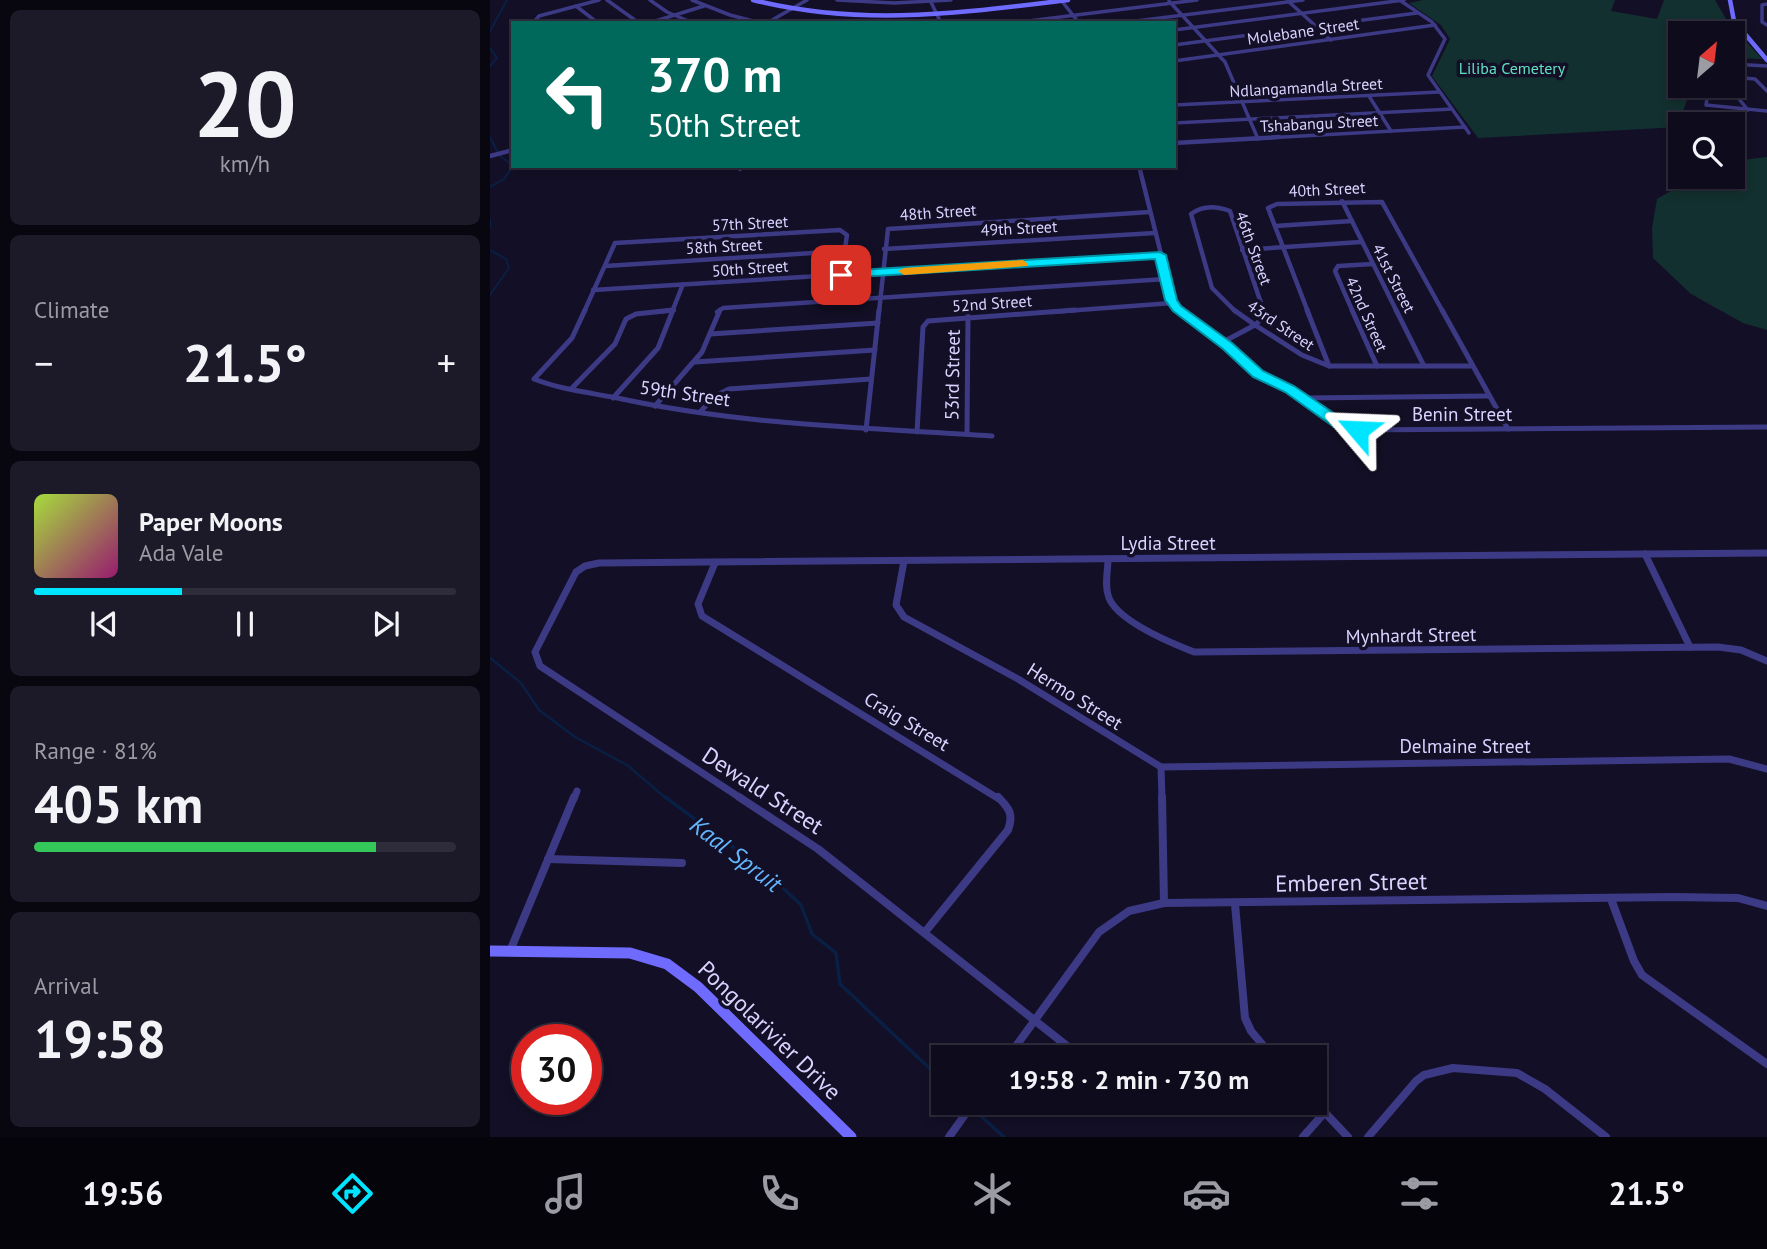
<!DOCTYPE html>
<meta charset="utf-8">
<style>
body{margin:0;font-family:"PT Sans",sans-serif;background:#1c1929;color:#f1f3f6;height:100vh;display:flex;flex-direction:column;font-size:26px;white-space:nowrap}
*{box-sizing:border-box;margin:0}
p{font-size:23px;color:#9b9ba3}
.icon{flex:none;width:38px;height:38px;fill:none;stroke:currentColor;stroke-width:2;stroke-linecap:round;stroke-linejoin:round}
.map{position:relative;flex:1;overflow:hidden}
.side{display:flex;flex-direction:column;gap:10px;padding:10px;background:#08060f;width:490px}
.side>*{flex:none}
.top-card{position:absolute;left:21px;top:21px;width:665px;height:147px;border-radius:0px;box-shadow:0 4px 10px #0003,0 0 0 2px #2e2b3b;background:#00695c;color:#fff;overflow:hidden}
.needle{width:46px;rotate:28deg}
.fabs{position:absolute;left:1178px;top:21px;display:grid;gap:14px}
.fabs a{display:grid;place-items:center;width:77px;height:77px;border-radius:0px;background:#0e0b1c;box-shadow:0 4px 10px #0003,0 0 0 2px #2e2b3b;font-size:35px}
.speed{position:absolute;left:21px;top:1024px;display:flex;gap:14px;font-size:35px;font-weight:700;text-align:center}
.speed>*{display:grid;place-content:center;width:91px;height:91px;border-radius:50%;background:#0e0b1c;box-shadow:0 4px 10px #0003,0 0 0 2px #2e2b3b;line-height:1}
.speed .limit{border:10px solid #d22;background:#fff;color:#111}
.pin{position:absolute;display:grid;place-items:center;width:60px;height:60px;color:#fff;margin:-30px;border-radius:14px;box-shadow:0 4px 10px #0006}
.me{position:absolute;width:77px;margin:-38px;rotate:296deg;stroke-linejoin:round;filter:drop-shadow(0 0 5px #0008)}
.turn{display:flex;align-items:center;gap:24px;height:147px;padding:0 21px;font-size:32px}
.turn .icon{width:91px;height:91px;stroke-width:2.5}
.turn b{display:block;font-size:49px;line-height:60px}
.big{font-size:52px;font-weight:700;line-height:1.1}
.side .card{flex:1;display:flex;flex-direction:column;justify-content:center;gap:10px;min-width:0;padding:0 24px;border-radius:10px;background:#1c1929}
.side .dial{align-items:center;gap:0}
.dial b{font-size:91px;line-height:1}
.song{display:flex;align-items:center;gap:21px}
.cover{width:84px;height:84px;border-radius:10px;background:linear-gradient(135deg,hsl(80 70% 55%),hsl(320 70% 35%))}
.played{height:7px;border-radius:4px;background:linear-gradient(90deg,#00e5ff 35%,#2e2b3b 35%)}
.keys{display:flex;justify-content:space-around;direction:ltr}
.heat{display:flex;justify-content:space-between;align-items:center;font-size:38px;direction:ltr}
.charge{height:10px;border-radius:5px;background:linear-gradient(90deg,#34c759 81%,#2e2b3b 0)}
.trip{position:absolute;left:441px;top:1045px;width:396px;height:70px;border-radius:0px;background:#0e0b1c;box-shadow:0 4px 10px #0003,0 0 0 2px #2e2b3b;font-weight:700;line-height:70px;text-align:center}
.menu{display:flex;height:112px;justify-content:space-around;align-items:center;background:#06040b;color:#9b9ba3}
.menu .icon{width:49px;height:49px}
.menu .current{color:#00e5ff}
.menu b{font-size:32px;color:#f1f3f6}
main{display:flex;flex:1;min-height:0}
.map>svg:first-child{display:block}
.green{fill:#12302f}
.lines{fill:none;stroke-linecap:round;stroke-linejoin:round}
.stream-far2{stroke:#0a1f44;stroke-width:2}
.stream-far1{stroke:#0a1f44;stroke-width:2.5}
.stream{stroke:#0a1f44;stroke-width:3.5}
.street-far4{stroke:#3d3a85;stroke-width:3.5}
.street-far3{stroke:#3d3a85;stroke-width:4.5}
.street-far2{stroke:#3d3a85;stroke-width:5}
.street-far1{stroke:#3d3a85;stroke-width:7}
.street{stroke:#3d3a85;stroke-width:8}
.secondary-far1{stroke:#6f6bff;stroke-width:4.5}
.secondary{stroke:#6f6bff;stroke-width:11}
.route{fill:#00e5ff;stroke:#0095a6;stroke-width:2}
.slow{fill:#f59e0b}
.labels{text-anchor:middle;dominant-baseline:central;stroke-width:7;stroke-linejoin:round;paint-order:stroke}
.far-street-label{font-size:16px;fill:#d9d4ff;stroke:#130f26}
.far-park-label{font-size:16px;fill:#5fe0c0;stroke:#130f26}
.street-label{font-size:19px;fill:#d9d4ff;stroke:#130f26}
.near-street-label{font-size:23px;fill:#d9d4ff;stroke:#130f26}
.near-water-label{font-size:24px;font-style:italic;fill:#62b6ff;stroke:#130f26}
</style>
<main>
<section class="side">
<div class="card dial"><b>20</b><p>km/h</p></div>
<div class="card"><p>Climate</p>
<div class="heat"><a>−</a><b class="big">21.5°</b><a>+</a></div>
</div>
<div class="card">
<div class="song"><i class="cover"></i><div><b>Paper Moons</b><p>Ada Vale</p></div></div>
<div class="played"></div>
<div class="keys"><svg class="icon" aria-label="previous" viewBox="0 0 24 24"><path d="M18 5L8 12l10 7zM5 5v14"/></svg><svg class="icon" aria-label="pause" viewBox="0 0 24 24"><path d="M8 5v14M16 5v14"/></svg><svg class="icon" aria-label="next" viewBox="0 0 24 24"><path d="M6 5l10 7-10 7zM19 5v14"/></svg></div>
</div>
<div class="card"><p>Range · 81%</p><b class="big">405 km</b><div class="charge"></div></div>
<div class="card"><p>Arrival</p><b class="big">19:58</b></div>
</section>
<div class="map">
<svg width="1277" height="1137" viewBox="0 0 1277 1137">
<rect width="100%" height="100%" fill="#130f26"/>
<g class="green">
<path d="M933 0H1125L1121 11 1167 19 1174 0H1225L1236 19 1272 59 1243 58 1242 33H1190V86H1202L1192 114 1248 118 1253 124H1190V127L988 138 942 76 960 39 951 25 919 3Z"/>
<path d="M1277 157V330L1253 323 1201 294 1163 258 1162 228 1167 199 1205 177H1242L1243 161Z"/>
</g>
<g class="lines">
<g class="stream-far2">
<path d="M0 31 17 0"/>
<path d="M0 48 7 58 0 66"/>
<path d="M0 137 8 153"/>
<path d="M9 155 23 166"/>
<path d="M0 187 14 179 23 166"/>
<path d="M0 220V227"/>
<path d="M0 250 16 259 19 268 0 295"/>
</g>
<path class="stream-far1" d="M0 658 31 683 49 710 85 737 137 765 177 799"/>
<g class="stream">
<path d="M175 797 274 870 311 905 322 934 346 953 350 984 453 1081"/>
<path d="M483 1109 514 1137"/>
</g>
<g class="street-far4">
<path d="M117 0 149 23"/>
<path d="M160 0 177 12 203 23"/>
<path d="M202 0 240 15 271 23"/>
<path d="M347 0 404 3 461 0"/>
<path d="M440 0 451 23"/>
<path d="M571 0 589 23"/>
<path d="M679 1 735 62 768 139"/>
<path d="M798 1 841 40"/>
<path d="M911 1 942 22 955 39 938 75 979 133"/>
<path d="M1277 4 1272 5V22L1277 25"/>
<path d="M86 6 104 20"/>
<path d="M43 23 49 16 109 0"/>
<path d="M159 23 214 6"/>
<path d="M277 23 317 0"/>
<path d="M522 23 707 0"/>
<path d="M630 23 813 0"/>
<path d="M684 30 914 0"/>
<path d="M684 45 927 13"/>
<path d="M684 61 945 25"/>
<path d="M1242 64 1277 66"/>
<path d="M1242 77 1265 79 1277 91"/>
<path d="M1219 86 1216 105 1277 111"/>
<path d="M1218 89 1244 93 1258 110"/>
<path d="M879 96 901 131"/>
<path d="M684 105 949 92"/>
<path d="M684 123 962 109"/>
<path d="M757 139 975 127"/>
</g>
<g class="street-far3">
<path d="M684 143 789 137"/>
<path d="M0 156 23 150"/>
<path d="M103 166H122"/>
<path d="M649 166 684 306 692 312"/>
<path d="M250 169 253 166"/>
<path d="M852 201 907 312"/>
<path d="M785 226 862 221"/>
<path d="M394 249 665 233"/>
<path d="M752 250 871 242"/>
<path d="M115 266 354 251"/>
<path d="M103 290 670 255"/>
<path d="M94 312 125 243 350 230 357 235 351 275"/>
<path d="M166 312 184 310"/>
<path d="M182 312 193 284"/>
<path d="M227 312 233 308 676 279"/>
<path d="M389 312 398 229 660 212"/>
<path d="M562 312 682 303"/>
<path d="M746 312 722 288 701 214C713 205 727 206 740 211L774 312"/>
<path d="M818 312 778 208 787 204 892 202 953 312"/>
<path d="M863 312 845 271 848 266 883 264"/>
</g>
<g class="street-far2">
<path d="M95 310 82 338 44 379C72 390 103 393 132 399 254 425 378 428 502 436"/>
<path d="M690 310 738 346 762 369 799 389 849 423 868 430 1277 427"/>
<path d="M744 310 765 325"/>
<path d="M817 310 839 366"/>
<path d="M862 310 887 366"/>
<path d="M906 310 934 366"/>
<path d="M952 310 1018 429"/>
<path d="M765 325 812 355 839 366H982"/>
<path d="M765 325 774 317 773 310"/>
<path d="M220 334 388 323"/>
<path d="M733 342 765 325"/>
<path d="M205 362 385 350"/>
<path d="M82 388 125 344 136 319 146 314 183 310"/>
<path d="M123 398 168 348 183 310"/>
<path d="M813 398 999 396"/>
<path d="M165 406 212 352 230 310"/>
<path d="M210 412 225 396 239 389 381 379"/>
<path d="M376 430 389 310"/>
<path d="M427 432 433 327 438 321 585 310"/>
<path d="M477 434 478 316"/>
</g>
<g class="street-far1">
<path d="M1155 554 1200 647"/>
<path d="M618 559C618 571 614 586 619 598 629 622 681 643 704 652L1228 647 1251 650 1277 661"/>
<path d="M414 561 406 605 414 617 528 679 671 767"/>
<path d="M225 563 208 604 212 616 509 799"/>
<path d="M671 767 1239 759 1277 769"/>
<path d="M671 767 672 799"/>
<path d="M84 799 87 791"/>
<path d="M252 799 50 666 45 652 86 572 95 566 109 563 1277 553"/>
</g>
<g class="street">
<path d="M249 797 328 849 591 1057"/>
<path d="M672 797 674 903"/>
<path d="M58 859 192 863"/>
<path d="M1121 899 1144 961 1152 975 1277 1064"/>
<path d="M745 904 755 1018 761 1031 783 1057"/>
<path d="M435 932 518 830C524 814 519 808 508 797"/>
<path d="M20 951 84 797"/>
<path d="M671 1051 673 1057"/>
<path d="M518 1057 609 932 639 911 674 903 1183 897 1248 898 1277 906"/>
<path d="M824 1101 858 1137"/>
<path d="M646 1102 658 1109 667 1102"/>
<path d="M459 1137 484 1102"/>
<path d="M813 1137 835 1112"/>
<path d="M878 1137 926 1081 934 1075 963 1068 1027 1073 1055 1089 1116 1137"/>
</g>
<g class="secondary-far1">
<path d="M263 0C373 27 468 13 578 0"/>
<path d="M1240 0 1244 21 1277 60"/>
</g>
<path class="secondary" d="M0 951 140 953 177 964 208 987 361 1137"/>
</g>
<path class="route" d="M670 252 676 255 687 300 691 306 742 343 773 371 804 386 854 420 873 426V433L868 434 844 427 795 392 763 377 733 349 683 311 675 300 665 259 351 278 345 275 351 271Z"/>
<path class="slow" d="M533 260 538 264 537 266 414 275 408 271 414 268Z"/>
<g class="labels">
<g class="far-street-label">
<text transform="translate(813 31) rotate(-8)">Molebane Street</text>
<text transform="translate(816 87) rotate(-3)">Ndlangamandla Street</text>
<text transform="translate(829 123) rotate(-3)">Tshabangu Street</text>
<text transform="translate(837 189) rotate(-3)">40th Street</text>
<text transform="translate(448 212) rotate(-4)">48th Street</text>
<text transform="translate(260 223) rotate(-3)">57th Street</text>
<text transform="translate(529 228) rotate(-3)">49th Street</text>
<text transform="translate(234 246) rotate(-3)">58th Street</text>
<text transform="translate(764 248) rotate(70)">46th Street</text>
<text transform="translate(260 268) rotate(-4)">50th Street</text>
<text transform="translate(904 278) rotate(63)">41st Street</text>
<text transform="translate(502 303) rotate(-4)">52nd Street</text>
<text transform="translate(877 314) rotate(66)">42nd Street</text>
<text transform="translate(791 325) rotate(34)">43rd Street</text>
</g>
<g class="far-park-label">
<text x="1022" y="68">Liliba Cemetery</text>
</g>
<g class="street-label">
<text transform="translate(462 375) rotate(-89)">53rd Street</text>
<text transform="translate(195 393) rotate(8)">59th Street</text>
<text x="972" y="414">Benin Street</text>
<text x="678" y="543">Lydia Street</text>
<text transform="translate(921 635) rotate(-1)">Mynhardt Street</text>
<text transform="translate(585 696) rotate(32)">Hermo Street</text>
<text transform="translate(417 721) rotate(31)">Craig Street</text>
<text x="975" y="746">Delmaine Street</text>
</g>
<g class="near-street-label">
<text transform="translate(273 790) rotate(33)">Dewald Street</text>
<text transform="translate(861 882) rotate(-1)">Emberen Street</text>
<text transform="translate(280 1030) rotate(44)">Pongolarivier Drive</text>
</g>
<g class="near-water-label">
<text transform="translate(246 854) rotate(37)">Kaal Spruit</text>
</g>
</g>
</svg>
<div class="fabs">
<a><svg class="needle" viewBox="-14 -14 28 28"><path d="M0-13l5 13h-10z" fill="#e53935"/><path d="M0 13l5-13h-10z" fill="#9b9ba3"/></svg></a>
<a><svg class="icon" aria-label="search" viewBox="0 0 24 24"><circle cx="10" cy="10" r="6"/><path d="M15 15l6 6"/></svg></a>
</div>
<div class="speed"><div class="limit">30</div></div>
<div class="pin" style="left:351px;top:275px;background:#d93025"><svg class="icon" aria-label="arrive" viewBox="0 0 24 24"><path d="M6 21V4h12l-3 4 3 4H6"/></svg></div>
<svg class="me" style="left:868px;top:430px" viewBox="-20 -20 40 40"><path d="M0-17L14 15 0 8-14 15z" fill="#00e5ff" stroke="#fff" stroke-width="4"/></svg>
<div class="trip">19:58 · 2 min · 730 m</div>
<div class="top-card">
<div class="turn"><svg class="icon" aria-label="left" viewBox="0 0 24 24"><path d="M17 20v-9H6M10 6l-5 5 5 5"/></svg><div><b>370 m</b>50th Street</div></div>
</div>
</div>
</main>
<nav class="menu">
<b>19:56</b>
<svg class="icon current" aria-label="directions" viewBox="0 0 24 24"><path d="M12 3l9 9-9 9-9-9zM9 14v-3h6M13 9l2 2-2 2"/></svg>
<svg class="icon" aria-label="music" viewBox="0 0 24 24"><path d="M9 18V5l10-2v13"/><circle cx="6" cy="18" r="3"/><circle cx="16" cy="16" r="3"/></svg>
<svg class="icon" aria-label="phone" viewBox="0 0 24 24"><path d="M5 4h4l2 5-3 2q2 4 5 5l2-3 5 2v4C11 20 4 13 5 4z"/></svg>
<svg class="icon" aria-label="climate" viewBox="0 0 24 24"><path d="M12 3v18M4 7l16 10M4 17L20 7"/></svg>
<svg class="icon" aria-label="car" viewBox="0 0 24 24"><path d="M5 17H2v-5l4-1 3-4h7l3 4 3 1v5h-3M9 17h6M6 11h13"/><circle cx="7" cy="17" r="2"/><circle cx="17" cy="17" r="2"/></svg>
<svg class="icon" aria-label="filters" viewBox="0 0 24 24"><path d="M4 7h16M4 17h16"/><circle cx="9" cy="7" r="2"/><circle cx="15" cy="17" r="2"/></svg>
<b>21.5°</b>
</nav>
